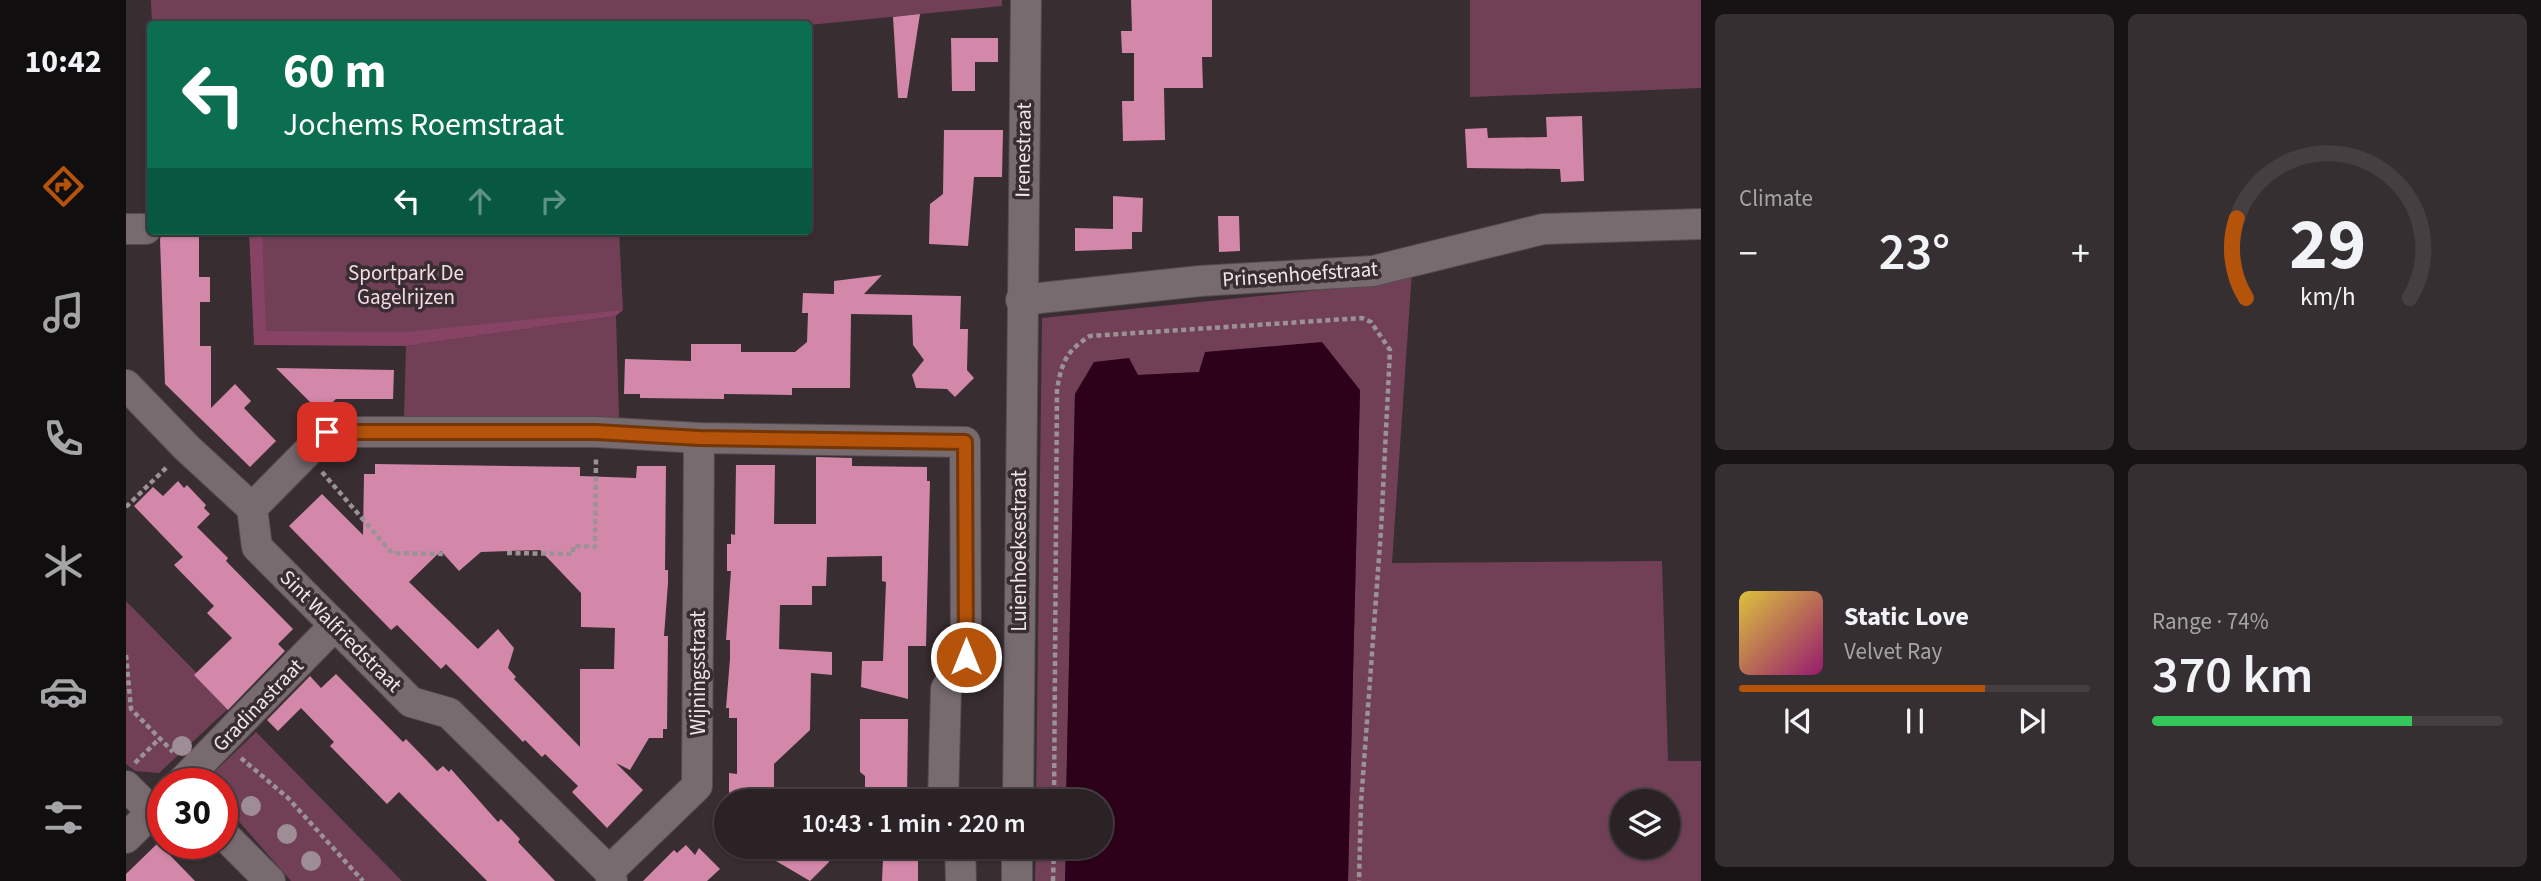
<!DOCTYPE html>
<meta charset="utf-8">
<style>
body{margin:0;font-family:"Source Sans 3",sans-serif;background:#362f32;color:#f1f3f6;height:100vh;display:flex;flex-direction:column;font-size:26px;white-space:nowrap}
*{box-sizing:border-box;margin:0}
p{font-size:23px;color:#a5a4a7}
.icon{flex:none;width:38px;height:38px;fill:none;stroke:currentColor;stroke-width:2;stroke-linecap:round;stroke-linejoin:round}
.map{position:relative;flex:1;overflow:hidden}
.panel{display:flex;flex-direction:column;gap:14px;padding:14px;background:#171314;width:840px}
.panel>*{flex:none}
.top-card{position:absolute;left:21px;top:21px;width:665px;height:214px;border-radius:7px;box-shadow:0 2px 5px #0004,0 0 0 2px #463f42;background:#0b6e4f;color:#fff;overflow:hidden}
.fabs{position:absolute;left:1484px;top:789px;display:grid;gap:14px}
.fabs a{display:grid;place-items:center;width:70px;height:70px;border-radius:50%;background:#2a2225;box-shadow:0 2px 5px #0004,0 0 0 2px #463f42;font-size:35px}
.speed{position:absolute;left:21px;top:768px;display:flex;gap:14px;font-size:35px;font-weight:700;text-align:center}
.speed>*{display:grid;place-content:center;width:91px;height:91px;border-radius:50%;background:#2a2225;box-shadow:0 2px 5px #0004,0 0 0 2px #463f42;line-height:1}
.speed .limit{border:10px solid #d22;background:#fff;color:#111}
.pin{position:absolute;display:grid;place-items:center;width:60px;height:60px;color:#fff;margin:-30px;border-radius:14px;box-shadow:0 4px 10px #0006}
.me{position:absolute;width:77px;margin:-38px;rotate:0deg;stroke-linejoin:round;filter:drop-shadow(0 0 5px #0008)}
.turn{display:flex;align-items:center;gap:24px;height:147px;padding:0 21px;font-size:32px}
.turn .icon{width:91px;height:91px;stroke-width:2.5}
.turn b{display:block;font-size:49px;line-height:60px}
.lanes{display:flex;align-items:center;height:66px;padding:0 21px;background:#0003;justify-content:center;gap:35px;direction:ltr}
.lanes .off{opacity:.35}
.big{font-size:52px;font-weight:600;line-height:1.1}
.panel .widget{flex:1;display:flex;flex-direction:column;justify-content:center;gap:10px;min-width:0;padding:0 24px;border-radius:10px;background:#362f32}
.panel .dial{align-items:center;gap:0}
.dial svg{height:182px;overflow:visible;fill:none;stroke:#463f42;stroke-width:7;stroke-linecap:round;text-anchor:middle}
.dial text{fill:#f1f3f6;stroke:none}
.song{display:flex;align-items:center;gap:21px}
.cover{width:84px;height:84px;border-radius:10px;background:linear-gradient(135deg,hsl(50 70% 55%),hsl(320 70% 35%))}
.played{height:7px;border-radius:4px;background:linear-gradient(90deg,#b45309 70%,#463f42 70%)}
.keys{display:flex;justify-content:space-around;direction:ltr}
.heat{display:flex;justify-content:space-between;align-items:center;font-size:38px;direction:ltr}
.charge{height:10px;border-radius:5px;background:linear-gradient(90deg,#34c759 74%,#463f42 0)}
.panel .tiles{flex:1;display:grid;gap:14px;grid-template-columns:repeat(2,1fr)}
.trip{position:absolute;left:588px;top:789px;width:399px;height:70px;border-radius:35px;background:#2a2225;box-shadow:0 2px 5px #0004,0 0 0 2px #463f42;font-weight:600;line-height:70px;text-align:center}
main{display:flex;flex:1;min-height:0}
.tab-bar{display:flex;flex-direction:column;width:126px;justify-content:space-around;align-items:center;background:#110e0f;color:#a5a4a7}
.tab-bar .icon{width:49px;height:49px}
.tab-bar .current{color:#b45309}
.tab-bar b{font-size:32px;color:#f1f3f6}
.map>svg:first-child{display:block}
.green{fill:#714057;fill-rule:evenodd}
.forest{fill:#864364}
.water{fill:#2d011a}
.building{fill:#d388aa;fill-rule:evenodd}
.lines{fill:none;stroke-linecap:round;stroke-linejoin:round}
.minor-casing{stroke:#554c4f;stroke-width:32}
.path{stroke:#9b9296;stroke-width:4.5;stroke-dasharray:5 3.5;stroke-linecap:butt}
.minor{stroke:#776b70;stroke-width:30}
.tree{fill:#9e8d94}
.route-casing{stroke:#753606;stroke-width:18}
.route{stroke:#b45309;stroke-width:12}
.labels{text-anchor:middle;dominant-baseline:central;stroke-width:7;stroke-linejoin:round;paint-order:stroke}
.street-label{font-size:21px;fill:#eee7ea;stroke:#382d31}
.park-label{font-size:21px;fill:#f2dce5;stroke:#382d31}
</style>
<main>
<nav class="tab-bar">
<b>10:42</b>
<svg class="icon current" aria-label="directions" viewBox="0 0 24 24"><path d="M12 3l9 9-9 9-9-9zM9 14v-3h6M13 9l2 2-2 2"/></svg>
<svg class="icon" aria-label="music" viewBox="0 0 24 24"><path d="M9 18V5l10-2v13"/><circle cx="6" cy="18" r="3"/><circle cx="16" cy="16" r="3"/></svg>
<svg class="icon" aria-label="phone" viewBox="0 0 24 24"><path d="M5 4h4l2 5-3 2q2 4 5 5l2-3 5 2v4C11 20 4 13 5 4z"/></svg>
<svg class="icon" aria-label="climate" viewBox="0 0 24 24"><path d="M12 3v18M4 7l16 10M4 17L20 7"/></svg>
<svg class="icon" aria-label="car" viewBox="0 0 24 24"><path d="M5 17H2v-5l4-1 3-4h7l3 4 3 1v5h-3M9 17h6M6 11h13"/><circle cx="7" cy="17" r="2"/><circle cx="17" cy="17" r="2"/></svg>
<svg class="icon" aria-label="filters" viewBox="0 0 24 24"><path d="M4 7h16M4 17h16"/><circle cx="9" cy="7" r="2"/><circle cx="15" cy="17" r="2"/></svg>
</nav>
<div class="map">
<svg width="1575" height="881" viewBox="0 0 1575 881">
<rect width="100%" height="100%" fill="#382d31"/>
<g class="green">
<path d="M25 0H876V6L683 25 26 24Z"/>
<path d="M1344 0H1575V88L1344 97Z"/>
<path d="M128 231H493L497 310 280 342 132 341Z"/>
<path d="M1286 271 1266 563 1536 561 1542 761H1575V881H1222L1234 390 1080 352 1073 372 1011 375 968 362 949 394 940 801 910 802 916 318 1254 284 1271 281ZM1496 802H1542V847H1496Z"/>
<path d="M490 316 493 417 278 416 280 346Z"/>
<path d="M0 601 104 707 33 773 9 771 0 764Z"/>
<path d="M130 732 276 881H165L96 802V784L78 782Z"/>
<path d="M910 847H940L939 881H909Z"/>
</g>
<path class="forest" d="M123 231H136L140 331 280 332 497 310 490 316 280 346 128 345Z"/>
<path class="water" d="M1196 342 1234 390 1222 881H939L940 847H975V802L940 801 949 394 968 362 1003 358 1012 375 1073 372 1079 352Z"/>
<g class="building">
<path d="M1005 0H1086V57H1076L1077 88H1038L1039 140 997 141 996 101H1008V53H996L995 31H1006Z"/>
<path d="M794 14 781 98H772L767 17Z"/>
<path d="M825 38H872V62H849V91H826Z"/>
<path d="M1456 116 1458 181 1435 182 1434 169 1341 168 1339 129 1361 128 1362 138 1421 137 1420 117Z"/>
<path d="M818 130H877L876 177H848L842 246 803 244 804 204 817 194Z"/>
<path d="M987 196 1017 198 1016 232H1006V249L949 251V228L987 229Z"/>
<path d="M1092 216H1113L1114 251 1093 252Z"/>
<path d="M37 231H73V277H84V302H74V346H85V408L109 384 125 401 118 408 150 441 124 467 39 384 34 239Z"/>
<path d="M756 275 738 294 835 296 834 329H842L841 370 848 378 829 397 821 389 790 388 786 375 798 360 787 345 786 315 725 314 724 388H666V395L598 394V399L514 398V394H498L499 359 565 361V344H615V352H669L681 342 682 313H676L677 293 708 294V281Z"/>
<path d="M150 368 268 370 267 399H210L195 413Z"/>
<path d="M690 457 726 458V466L801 467V481H804L800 646H782V699L735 687 736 661H757L760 582 756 581V556L701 557 700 586H686V605H654L653 649 706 652V675L685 673 684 730 648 764V796L626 795V802H603V773L611 774V718H603V708H600L604 659V640H600L605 571H601V544H605V534L609 535 610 465H649L648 524H690Z"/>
<path d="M249 464 454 467V476L510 478 511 466H540L539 570H542V583L538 636H542L541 729H537V738H523L504 770 490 763 517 790 481 828 446 792 452 786 419 754 416 757 399 740 397 742 320 664 315 669 271 625 265 630 163 526 196 494 237 535 238 474H249ZM414 550 455 593V627L489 628 488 669H454V747L388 679 390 677 382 668 388 648 372 629 352 649 283 582 315 551 333 571 355 552Z"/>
<path d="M52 481 58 488 61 485 80 505 78 508 84 514 71 527 102 558 100 561 167 629 152 644 159 651 102 710 68 675 106 638 81 613 88 606 48 565 57 557 8 506 27 487 37 496Z"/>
<path d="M210 674 277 742 280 739 311 771 317 766 323 772 325 769 372 822 375 819 394 839 392 842 429 881H361L273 792 261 804 204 746 208 742 175 708 152 731 141 720 184 676 195 688Z"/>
<path d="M734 719H782L781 802H739V776L734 772Z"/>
<path d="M32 843 69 881H0V874Z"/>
<path d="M560 845 569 855 573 848 594 869 581 881H517L548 850 551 853Z"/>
<path d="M626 847H704L703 862 684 881Z"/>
<path d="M757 859 792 860V881H756Z"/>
</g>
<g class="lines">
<g class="minor-casing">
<g id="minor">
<path d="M0 229H20"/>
<path d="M895 300 1074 281 1247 271 1417 229 1575 224"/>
<path d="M0 385 61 448 126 508 131 547 285 702 323 713 483 871 486 881"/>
<path d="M126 508 201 432H470L573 438 839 442 840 657 820 689 817 802"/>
<path d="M54 784 209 625"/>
<path d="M0 786 26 812"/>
<path d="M892 802 900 0"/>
<path d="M96 833 144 881"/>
<path d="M0 838 37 801"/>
<path d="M834 847 835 881"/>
<path d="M483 871 571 786 573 438"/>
<path d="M891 881V847"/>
</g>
</g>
<g class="path">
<path d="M196 472 266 553 319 554"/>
<path d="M0 507 42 466"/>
<path d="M381 553 447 554V546L469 547 470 458"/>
<path d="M0 655 5 709 47 752"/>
<path d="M115 758 162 798 237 881"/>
<path d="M9 763 33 739"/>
<path d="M928 802 931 389C936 362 940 351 964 336L1236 318 1245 322 1264 350 1255 530 1235 803 1233 881"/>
<path d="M927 881 928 847"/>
</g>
<use href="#minor" class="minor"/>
</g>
<g class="tree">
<circle cx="56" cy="746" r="10"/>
<circle cx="125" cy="806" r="10"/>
<circle cx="161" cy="834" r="10"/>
<circle cx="185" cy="861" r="10"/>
</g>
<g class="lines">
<g class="route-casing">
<path id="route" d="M201 432H470L573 438 839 442 840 657"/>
</g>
<use href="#route" class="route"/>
</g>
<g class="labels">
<g class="street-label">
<text transform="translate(897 150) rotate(-89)">Irenestraat</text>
<text transform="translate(1174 274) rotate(-4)">Prinsenhoefstraat</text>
<text transform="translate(893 551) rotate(-90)">Luienhoeksestraat</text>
<text transform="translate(215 631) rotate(45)">Sint Walfriedstraat</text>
<text transform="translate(572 673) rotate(-90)">Wijningsstraat</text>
<text transform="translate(132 705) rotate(-46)">Gradinastraat</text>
</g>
<g class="park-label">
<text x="280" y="273">Sportpark De<tspan x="280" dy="24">Gagelrijzen</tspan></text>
</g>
</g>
</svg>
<div class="fabs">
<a><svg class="icon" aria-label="layers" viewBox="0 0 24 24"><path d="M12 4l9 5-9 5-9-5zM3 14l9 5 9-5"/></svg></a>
</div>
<div class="speed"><div class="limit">30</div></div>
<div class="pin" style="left:201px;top:432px;background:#d93025"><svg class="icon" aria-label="arrive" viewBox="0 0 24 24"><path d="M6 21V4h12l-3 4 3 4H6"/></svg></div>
<svg class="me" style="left:840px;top:657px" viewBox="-20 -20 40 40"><circle r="17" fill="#b45309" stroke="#fff" stroke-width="3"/><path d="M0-11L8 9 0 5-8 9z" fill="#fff"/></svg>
<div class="trip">10:43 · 1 min · 220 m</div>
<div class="top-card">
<div class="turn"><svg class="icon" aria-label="left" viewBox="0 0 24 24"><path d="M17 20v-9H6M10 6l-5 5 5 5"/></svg><div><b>60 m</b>Jochems Roemstraat</div></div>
<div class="lanes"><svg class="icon" aria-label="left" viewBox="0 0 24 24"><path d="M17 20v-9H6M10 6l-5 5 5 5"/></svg><svg class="icon off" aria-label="ahead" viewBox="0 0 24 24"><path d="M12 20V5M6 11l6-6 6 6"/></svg><svg class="icon off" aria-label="right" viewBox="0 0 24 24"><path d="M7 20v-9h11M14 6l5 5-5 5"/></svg></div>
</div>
</div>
<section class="panel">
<div class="tiles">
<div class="widget"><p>Climate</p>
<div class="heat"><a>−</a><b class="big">23°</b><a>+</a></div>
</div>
<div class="widget dial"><svg viewBox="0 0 100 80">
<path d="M14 69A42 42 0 1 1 86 69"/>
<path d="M14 69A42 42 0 0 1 10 34" stroke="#b45309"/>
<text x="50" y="56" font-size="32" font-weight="700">29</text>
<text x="50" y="72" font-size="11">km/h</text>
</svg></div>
<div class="widget">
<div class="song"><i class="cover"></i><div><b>Static Love</b><p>Velvet Ray</p></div></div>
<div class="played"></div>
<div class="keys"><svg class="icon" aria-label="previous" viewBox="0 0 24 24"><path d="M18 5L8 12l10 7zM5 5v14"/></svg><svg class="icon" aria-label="pause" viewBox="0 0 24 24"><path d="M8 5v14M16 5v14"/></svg><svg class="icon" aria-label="next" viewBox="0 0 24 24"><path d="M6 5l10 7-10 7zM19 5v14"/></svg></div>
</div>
<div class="widget"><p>Range · 74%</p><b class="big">370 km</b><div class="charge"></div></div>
</div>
</section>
</main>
